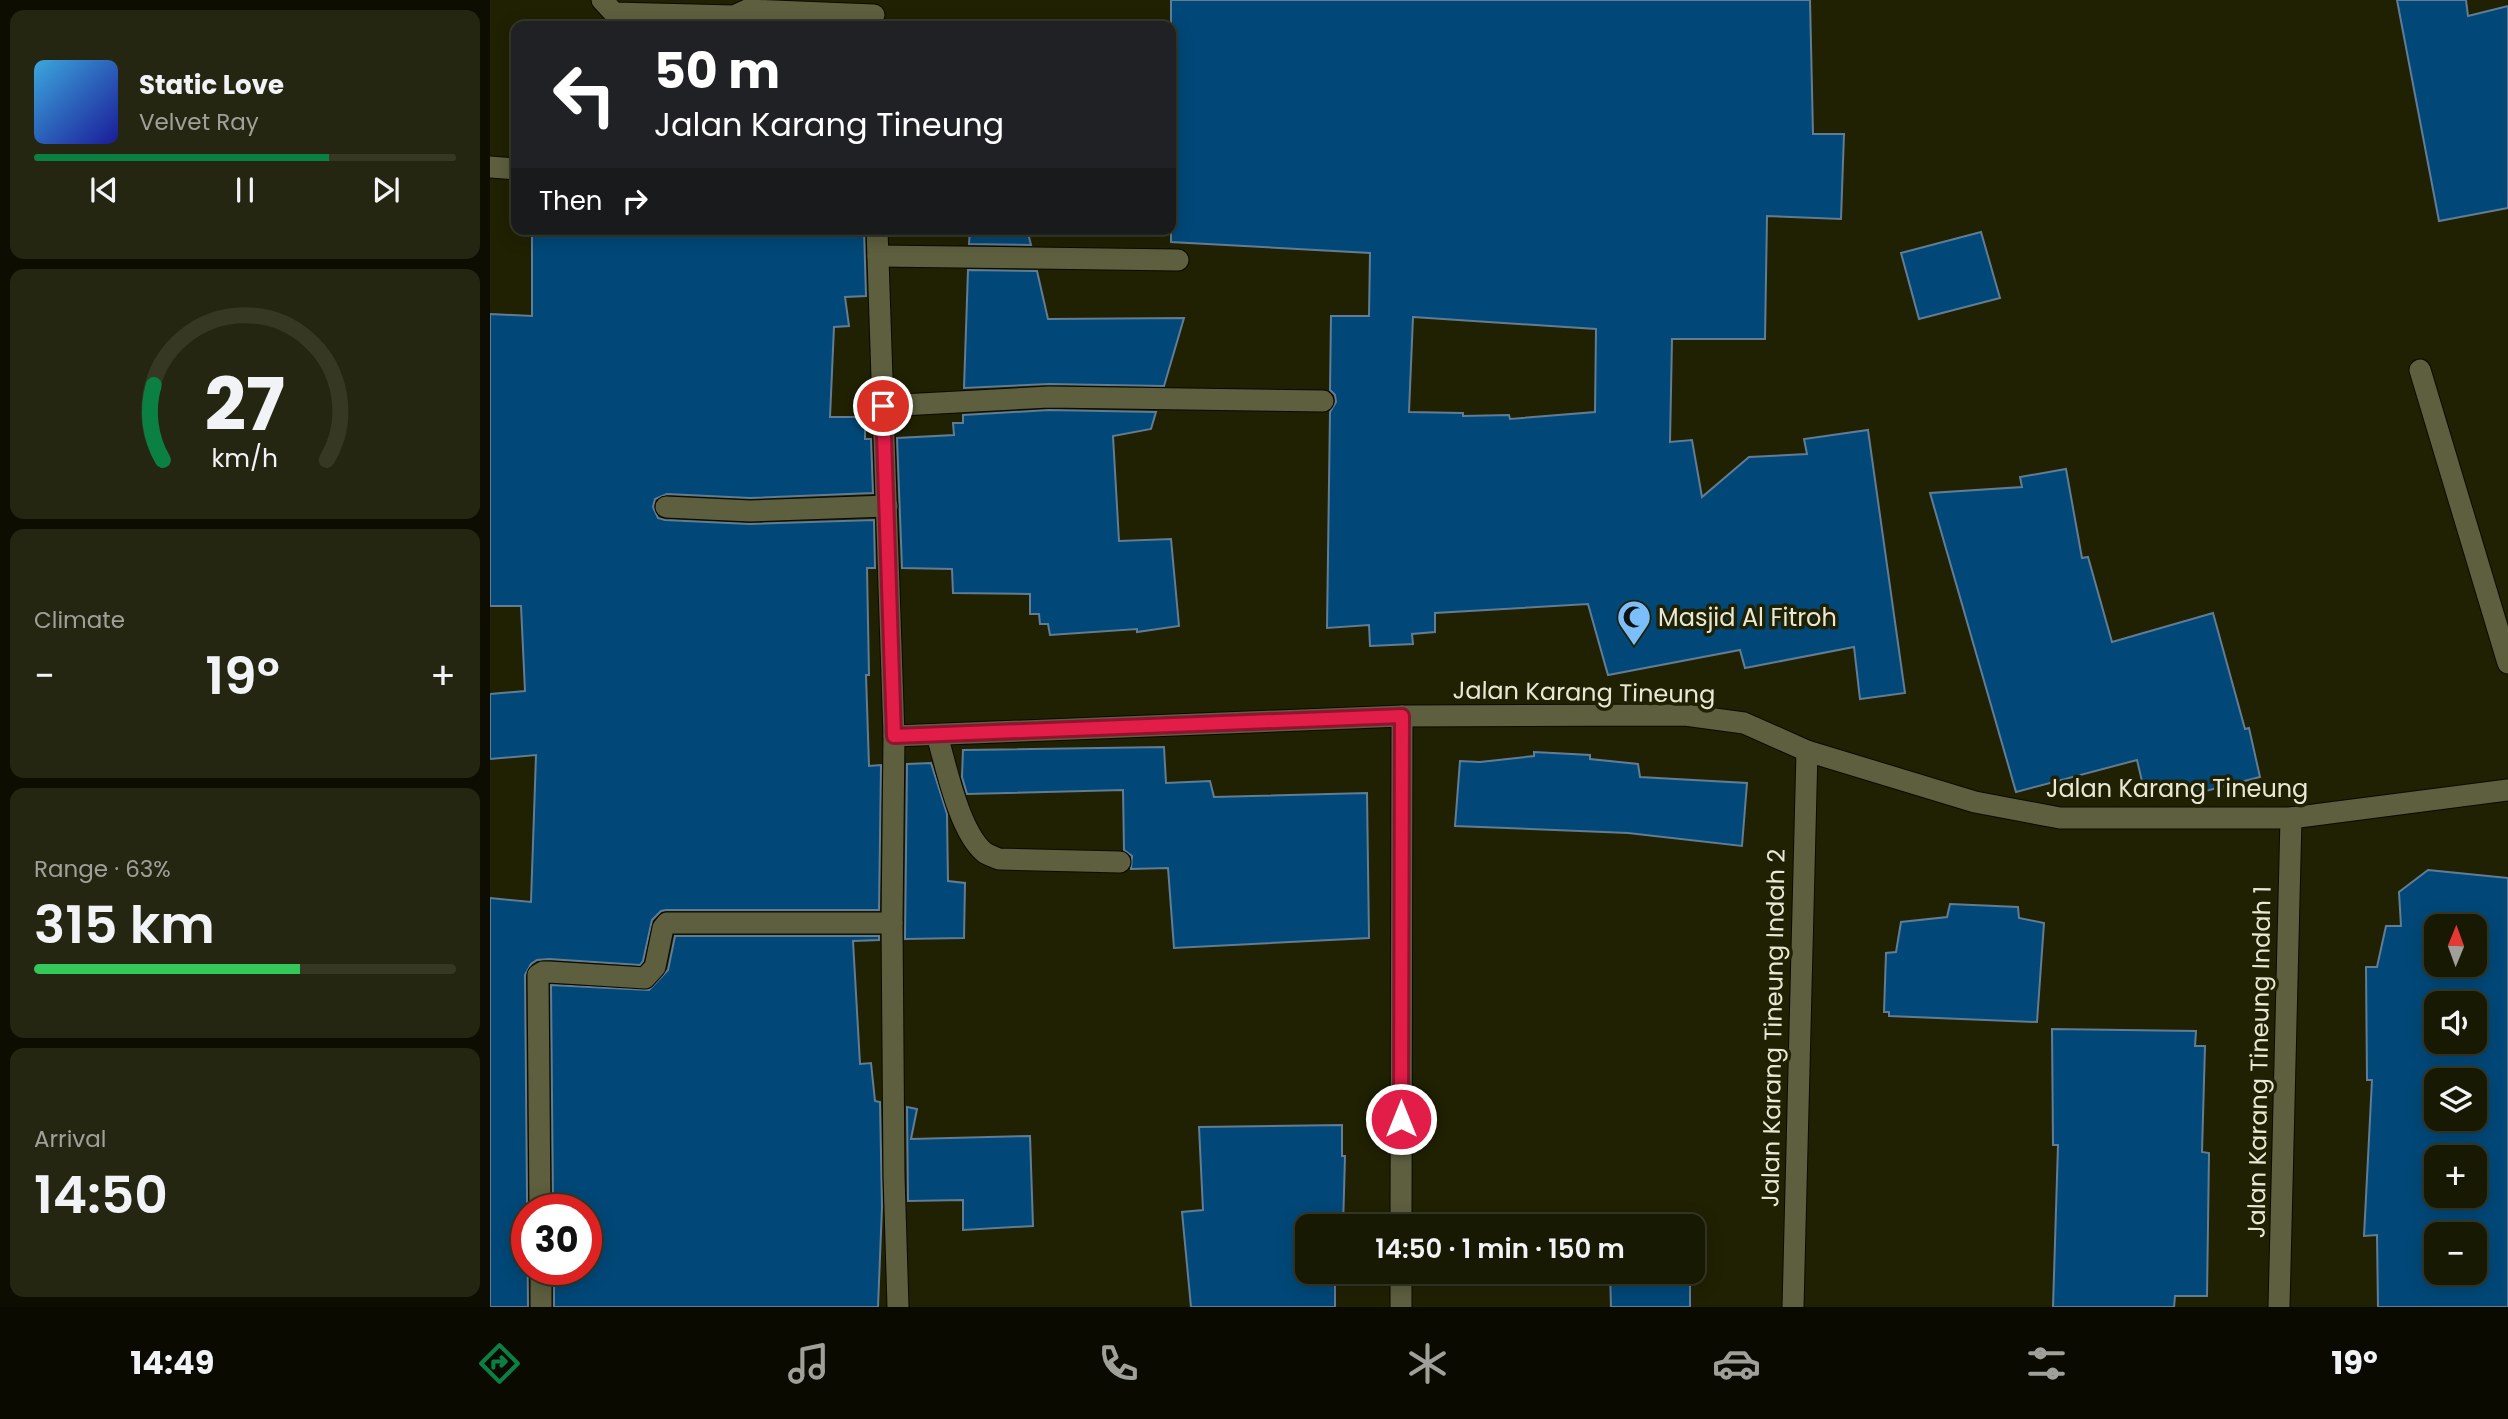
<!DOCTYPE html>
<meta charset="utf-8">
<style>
body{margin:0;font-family:Poppins,sans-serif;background:#252611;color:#f1f3f6;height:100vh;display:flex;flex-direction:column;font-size:26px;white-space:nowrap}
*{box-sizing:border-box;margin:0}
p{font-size:23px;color:#9fa099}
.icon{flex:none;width:38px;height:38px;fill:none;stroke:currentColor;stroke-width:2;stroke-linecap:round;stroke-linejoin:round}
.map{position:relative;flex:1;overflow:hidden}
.side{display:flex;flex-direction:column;gap:10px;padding:10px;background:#0d0e01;width:490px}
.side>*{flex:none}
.top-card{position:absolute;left:21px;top:21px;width:665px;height:214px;border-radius:14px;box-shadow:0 4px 18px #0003,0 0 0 2px #363824;background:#202124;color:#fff;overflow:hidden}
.needle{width:46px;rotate:1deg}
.fabs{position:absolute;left:1934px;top:914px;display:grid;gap:14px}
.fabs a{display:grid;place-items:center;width:63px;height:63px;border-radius:14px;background:#181902;box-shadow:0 4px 18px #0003,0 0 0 2px #363824;font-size:35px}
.speed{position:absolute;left:21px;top:1194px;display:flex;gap:14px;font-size:35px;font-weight:700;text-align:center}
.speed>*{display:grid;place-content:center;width:91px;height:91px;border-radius:50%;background:#181902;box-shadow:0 4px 18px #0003,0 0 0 2px #363824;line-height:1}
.speed .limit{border:10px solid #d22;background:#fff;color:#111}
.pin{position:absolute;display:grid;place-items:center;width:60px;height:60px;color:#fff;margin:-30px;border:4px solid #fff;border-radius:50%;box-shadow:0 2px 7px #0007}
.me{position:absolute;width:77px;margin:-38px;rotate:0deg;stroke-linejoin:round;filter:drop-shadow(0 0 5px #0008)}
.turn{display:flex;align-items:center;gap:24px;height:147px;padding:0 28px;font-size:32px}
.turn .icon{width:91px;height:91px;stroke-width:2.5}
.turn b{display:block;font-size:49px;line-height:60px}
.then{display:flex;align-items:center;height:66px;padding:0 28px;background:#0003;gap:14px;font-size:26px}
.big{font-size:52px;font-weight:600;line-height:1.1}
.side .widget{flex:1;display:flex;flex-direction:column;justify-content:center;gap:10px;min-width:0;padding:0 24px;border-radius:14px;background:#252611}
.side .dial{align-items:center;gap:0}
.dial svg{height:182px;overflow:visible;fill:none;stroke:#363824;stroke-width:7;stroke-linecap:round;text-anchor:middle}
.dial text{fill:#f1f3f6;stroke:none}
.song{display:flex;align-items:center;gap:21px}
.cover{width:84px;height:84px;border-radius:10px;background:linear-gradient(135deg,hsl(200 70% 55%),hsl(240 70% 35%))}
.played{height:7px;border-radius:4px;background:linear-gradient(90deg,#0b8043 70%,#363824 70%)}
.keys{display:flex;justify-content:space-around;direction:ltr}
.heat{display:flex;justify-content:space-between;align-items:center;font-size:38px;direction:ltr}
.charge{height:10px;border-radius:5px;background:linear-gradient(90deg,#34c759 63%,#363824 0)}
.trip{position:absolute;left:805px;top:1214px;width:410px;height:70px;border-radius:14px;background:#181902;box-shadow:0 4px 18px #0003,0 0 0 2px #363824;font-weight:600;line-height:70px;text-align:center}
.dock{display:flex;height:112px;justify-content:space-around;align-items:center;background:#0a0a01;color:#9fa099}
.dock .icon{width:49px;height:49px}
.dock .active{color:#0b8043}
.dock b{font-size:32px;color:#f1f3f6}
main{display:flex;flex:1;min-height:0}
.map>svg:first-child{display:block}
.building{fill:#014878;stroke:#627c94;stroke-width:2;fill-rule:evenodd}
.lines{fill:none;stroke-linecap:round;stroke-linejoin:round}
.minor-casing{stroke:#0a0a00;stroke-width:23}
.minor{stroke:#5d5f3f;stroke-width:21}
.route-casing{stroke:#92132f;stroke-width:18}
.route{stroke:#e11d48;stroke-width:12}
.labels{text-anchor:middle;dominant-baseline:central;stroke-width:7;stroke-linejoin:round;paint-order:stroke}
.poi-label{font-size:24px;fill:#e7e8d6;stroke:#202103;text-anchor:start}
.street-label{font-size:24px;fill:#e7e8d6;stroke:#202103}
</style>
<main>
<section class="side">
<div class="widget">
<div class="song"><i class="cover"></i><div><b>Static Love</b><p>Velvet Ray</p></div></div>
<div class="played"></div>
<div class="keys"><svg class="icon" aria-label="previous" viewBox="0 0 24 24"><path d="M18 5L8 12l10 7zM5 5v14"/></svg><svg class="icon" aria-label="pause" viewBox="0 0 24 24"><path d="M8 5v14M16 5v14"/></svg><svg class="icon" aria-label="next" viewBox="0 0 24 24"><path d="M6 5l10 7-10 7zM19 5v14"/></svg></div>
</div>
<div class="widget dial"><svg viewBox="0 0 100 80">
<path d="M14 69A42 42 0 1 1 86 69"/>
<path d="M14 69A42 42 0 0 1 10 36" stroke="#0b8043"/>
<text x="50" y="56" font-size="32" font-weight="700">27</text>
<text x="50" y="72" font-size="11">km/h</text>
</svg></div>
<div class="widget"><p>Climate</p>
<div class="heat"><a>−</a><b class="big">19°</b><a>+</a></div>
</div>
<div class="widget"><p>Range · 63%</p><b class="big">315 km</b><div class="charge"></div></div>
<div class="widget"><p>Arrival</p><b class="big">14:50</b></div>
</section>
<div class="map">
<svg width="2018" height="1307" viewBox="0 0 2018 1307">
<rect width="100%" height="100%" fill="#202103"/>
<g class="building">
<path d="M681 0H1320L1323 134H1354L1351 219 1277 216 1275 339H1182L1180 442 1202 440 1212 497 1259 457 1317 454 1314 439 1378 430 1415 693 1370 699 1364 647 1255 668 1250 650 1118 675 1098 604 945 613V632L922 634 923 644 880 646 879 625 837 628 840 412 846 402 845 395 840 390 841 316H879L880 253 681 242ZM923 317 1106 329 1105 412 1020 419 1019 415 973 416V413L919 412Z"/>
<path d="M1907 0H1976L1978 16 2018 6V208L1949 221Z"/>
<path d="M42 229H374L376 296 355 297 359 326 344 327 340 417H375V439H381L383 493 260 498 177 494 165 499 163 507 168 518 175 520 260 524 384 520 385 568H377L379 675H376L379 766 391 765 389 910H176L171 911 162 920 153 961 150 965 59 959 47 960 41 964 35 975 38 1307H0V898L41 902 46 755 0 759V694L35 691 31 606H0V314L42 316Z"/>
<path d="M480 229H537L541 245 479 244Z"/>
<path d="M1491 232 1510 298 1429 319 1411 253Z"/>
<path d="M478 270 547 271 558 319 694 318 674 386 559 384 474 388Z"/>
<path d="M559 410 666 412 661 429 623 436 629 541 681 539 689 626 647 632V629L560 635 558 624H550L549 614H540V594L463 593 462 569 412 568 407 438 464 435 463 423H473V415Z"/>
<path d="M1576 469 1592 558 1598 557 1622 642 1723 613 1755 729 1759 728 1770 777 1700 795 1697 783 1655 794 1647 760 1526 792 1440 493 1532 487 1530 477Z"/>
<path d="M674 747 676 783 720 781 724 797 877 793 879 938 684 948 678 868 641 869 642 856 634 850 633 790 477 794 472 777 473 750Z"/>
<path d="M1044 752 1100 755V759L1148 764 1150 777 1257 783 1252 846 1138 833 965 826 970 761 990 762 1044 756Z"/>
<path d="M441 763 457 814 458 881 475 883 474 938 415 939 417 764Z"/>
<path d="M1938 870 2018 878V1307H1888L1887 1235 1874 1236 1882 1080H1877L1876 967H1887L1896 926H1911L1909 892ZM1946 926H1984V964H1946ZM1946 1003H1984V1041H1946ZM1946 1080H1984V1118H1946ZM1946 1157H1984V1195H1946ZM1946 1234H1984V1272H1946Z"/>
<path d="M1460 904 1528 907 1529 918 1554 923 1547 1022 1399 1016V1012H1394L1396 953 1406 952 1411 922 1457 917Z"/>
<path d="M185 936H389V940L363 941 370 1064 381 1063 385 1101 390 1102 392 1207 388 1307H64V1269H96V1209H63L61 985 159 990 178 970Z"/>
<path d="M1562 1029 1706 1031 1705 1046H1715L1712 1152 1719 1153 1717 1296H1685L1684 1307H1563L1568 1145H1563Z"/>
<path d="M417 1107 427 1109 421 1139 540 1136 543 1226 473 1230V1200L418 1201Z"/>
<path d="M852 1125V1156H855L853 1227H817V1272H845V1307H701L692 1212 713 1210 709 1127Z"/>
<path d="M1199 1221V1227H1118V1222Z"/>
<path d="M1120 1272H1200V1307H1121Z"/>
</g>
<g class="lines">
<g class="minor-casing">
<g id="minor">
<path d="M112 0 124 13 244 16 257 10 384 15"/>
<path d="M0 167 26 169"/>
<path d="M387 229 404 736 402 923 404 1175 408 1307"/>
<path d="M388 256 688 260"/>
<path d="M1930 370 2018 663"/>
<path d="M393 406 559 397 833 401"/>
<path d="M176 507 260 511 397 506"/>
<path d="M447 735C456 766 469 831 494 852 498 855 504 857 509 859L630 862"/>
<path d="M404 736 912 716 1195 715 1254 723 1317 751 1485 802 1570 818H1801L2018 790"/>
<path d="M50 1209 48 975 53 972H59L155 978 165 967 173 928 177 923H402"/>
<path d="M911 1227 912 716"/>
<path d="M51 1269V1307"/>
<path d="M911 1307V1272"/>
<path d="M1303 1307 1317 751"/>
<path d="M1789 1307 1801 818"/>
</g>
</g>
<use href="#minor" class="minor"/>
</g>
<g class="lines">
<g class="route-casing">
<path id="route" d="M393 406 404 736 912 716 911 1119"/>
</g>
<use href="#route" class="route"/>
</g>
<defs>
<g id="mosque-pin" transform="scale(1.75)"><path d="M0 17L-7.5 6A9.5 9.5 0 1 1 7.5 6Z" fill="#7cbef9" stroke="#202103"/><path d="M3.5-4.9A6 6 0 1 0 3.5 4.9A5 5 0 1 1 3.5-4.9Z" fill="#111"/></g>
</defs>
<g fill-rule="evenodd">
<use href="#mosque-pin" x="1144" y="617"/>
</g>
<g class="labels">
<g class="poi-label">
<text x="1168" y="617">Masjid Al Fitroh</text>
</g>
<g class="street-label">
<text transform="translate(1094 692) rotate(1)">Jalan Karang Tineung</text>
<text x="1687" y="788">Jalan Karang Tineung</text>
<text transform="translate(1283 1028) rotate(-89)">Jalan Karang Tineung Indah 2</text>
<text transform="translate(1769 1062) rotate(-89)">Jalan Karang Tineung Indah 1</text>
</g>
</g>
</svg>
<div class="fabs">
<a><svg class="needle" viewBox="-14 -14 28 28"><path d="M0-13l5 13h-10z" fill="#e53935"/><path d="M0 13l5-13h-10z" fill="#9fa099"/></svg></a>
<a><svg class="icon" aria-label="sound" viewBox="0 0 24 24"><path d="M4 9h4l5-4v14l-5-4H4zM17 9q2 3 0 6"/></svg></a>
<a><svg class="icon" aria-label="layers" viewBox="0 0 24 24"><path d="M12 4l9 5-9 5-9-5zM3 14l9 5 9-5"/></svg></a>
<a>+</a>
<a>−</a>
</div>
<div class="speed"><div class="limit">30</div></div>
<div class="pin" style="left:393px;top:406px;background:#d93025"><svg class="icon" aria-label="arrive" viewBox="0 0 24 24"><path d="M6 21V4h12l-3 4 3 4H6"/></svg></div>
<svg class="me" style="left:911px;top:1119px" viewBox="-20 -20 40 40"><circle r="17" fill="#e11d48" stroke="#fff" stroke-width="3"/><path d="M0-11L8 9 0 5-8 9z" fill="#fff"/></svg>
<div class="trip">14:50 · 1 min · 150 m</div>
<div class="top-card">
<div class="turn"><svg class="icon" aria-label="left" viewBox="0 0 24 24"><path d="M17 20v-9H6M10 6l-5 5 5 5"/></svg><div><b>50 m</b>Jalan Karang Tineung</div></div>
<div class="then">Then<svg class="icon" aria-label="right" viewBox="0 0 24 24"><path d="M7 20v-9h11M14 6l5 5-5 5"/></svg></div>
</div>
</div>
</main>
<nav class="dock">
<b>14:49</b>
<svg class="icon active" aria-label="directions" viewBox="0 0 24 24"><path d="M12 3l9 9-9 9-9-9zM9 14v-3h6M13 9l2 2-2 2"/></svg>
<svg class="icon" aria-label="music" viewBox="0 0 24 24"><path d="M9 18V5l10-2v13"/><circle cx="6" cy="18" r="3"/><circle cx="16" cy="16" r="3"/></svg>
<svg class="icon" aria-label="phone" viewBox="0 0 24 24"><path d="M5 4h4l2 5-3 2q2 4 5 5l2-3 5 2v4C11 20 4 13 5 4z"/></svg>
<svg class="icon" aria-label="climate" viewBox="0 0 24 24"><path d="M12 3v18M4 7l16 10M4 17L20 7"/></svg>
<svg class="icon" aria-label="car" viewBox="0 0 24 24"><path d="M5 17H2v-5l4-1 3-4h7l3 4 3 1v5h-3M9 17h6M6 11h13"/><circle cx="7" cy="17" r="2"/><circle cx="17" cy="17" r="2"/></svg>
<svg class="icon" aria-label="filters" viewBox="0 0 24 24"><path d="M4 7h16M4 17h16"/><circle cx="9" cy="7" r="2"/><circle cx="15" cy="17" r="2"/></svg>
<b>19°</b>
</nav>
